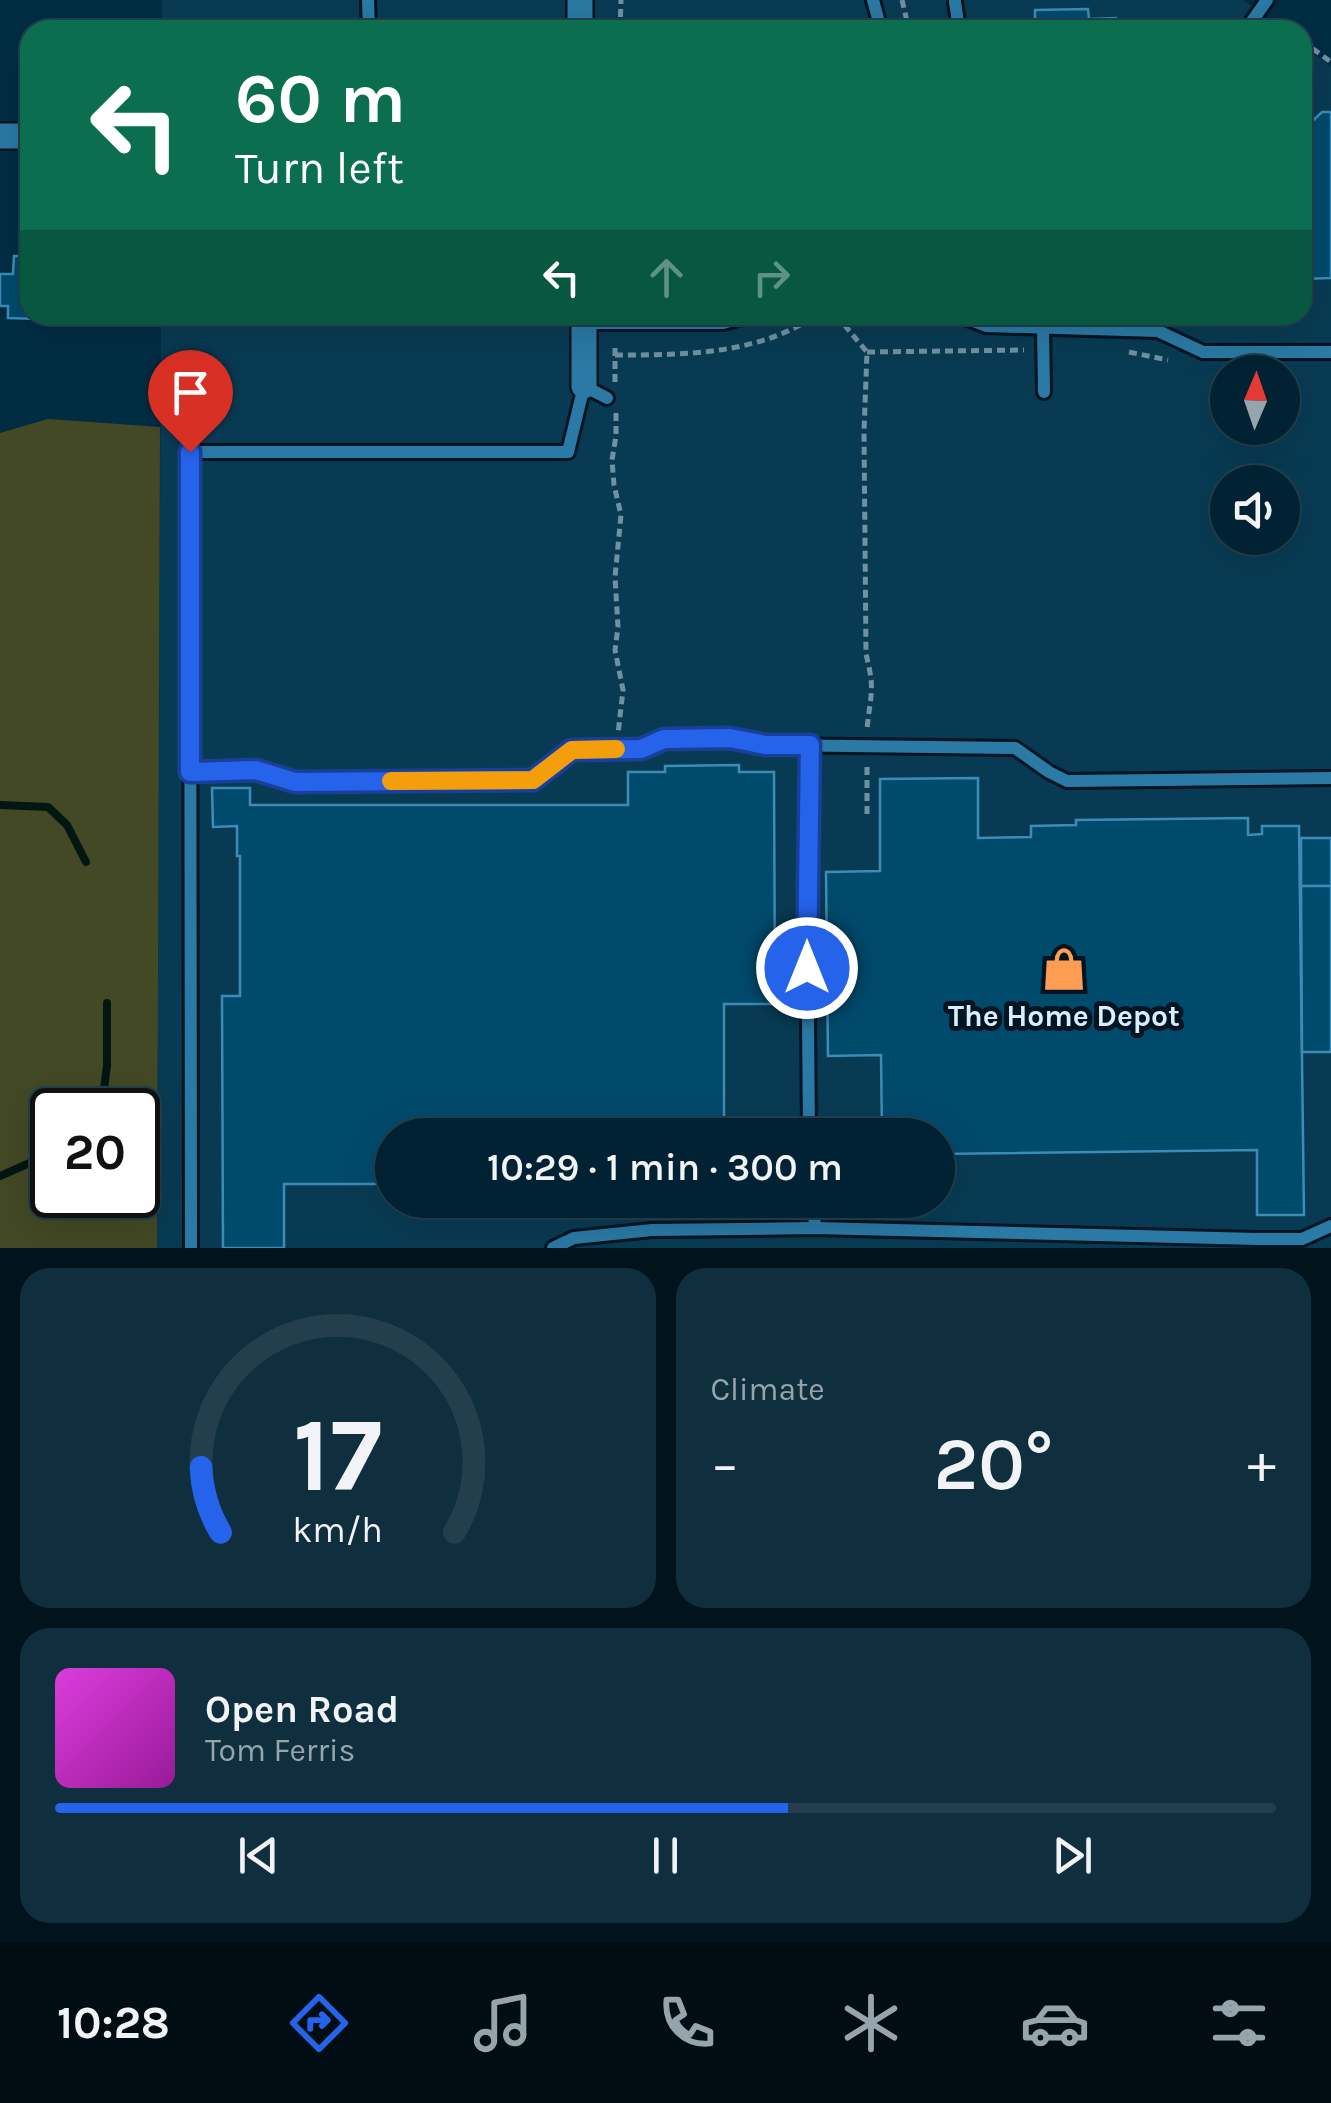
<!DOCTYPE html>
<meta charset="utf-8">
<style>
body{margin:0;font-family:Karla,sans-serif;background:#0f2f3e;color:#f1f3f6;height:100vh;display:flex;flex-direction:column;font-size:38px;white-space:nowrap}
*{box-sizing:border-box;margin:0}
p{font-size:32px;color:#96a4ac}
.icon{flex:none;width:55px;height:55px;fill:none;stroke:currentColor;stroke-width:2;stroke-linecap:round;stroke-linejoin:round}
.map{position:relative;height:1248px;overflow:hidden}
.panel{display:flex;flex-direction:column;gap:20px;padding:20px;background:#01131c;flex:1}
.panel>*{flex:none}
.top-card{position:absolute;left:20px;top:20px;width:1292px;height:305px;border-radius:30px;box-shadow:0 10px 40px #0002,0 0 0 2px #233f4d;background:#0b6e4f;color:#fff;overflow:hidden}
.needle{width:65px;rotate:2deg}
.controls{position:absolute;left:1210px;top:355px;display:grid;gap:20px}
.controls a{display:grid;place-items:center;width:90px;height:90px;border-radius:50%;background:#012232;box-shadow:0 10px 40px #0002,0 0 0 2px #233f4d;font-size:50px}
.speed{position:absolute;left:30px;top:1088px;display:flex;gap:20px;font-size:50px;font-weight:700;text-align:center}
.speed>*{display:grid;place-content:center;width:130px;height:130px;border-radius:50%;background:#012232;box-shadow:0 10px 40px #0002,0 0 0 2px #233f4d;line-height:1}
.speed .limit{border:5px solid #111;border-radius:15px;background:#fff;color:#111}
.pin{position:absolute;display:grid;place-items:center;width:85px;height:85px;color:#fff;margin:-102px -42px;border-radius:50% 50% 50% 0;rotate:-45deg;box-shadow:0 0 10px #0007}
.pin .icon{rotate:45deg}
.me{position:absolute;width:110px;margin:-55px;rotate:0deg;stroke-linejoin:round;filter:drop-shadow(0 0 8px #0008)}
.turn{display:flex;align-items:center;gap:35px;height:210px;padding:0 50px;font-size:45px}
.turn .icon{width:130px;height:130px;stroke-width:2.5}
.turn b{display:block;font-size:70px;line-height:85px}
.lanes{display:flex;align-items:center;height:95px;padding:0 50px;background:#0003;justify-content:center;gap:50px;direction:ltr}
.lanes .off{opacity:.35}
.big{font-size:75px;font-weight:600;line-height:1.1}
.panel .widget{flex:1;display:flex;flex-direction:column;justify-content:center;gap:15px;min-width:0;padding:0 35px;border-radius:30px;background:#0f2f3e}
.panel .dial{align-items:center;gap:0}
.dial svg{height:260px;overflow:visible;fill:none;stroke:#233f4d;stroke-width:7;stroke-linecap:round;text-anchor:middle}
.dial text{fill:#f1f3f6;stroke:none}
.song{display:flex;align-items:center;gap:30px}
.cover{width:120px;height:120px;border-radius:15px;background:linear-gradient(135deg,hsl(300 70% 55%),hsl(300 70% 35%))}
.played{height:10px;border-radius:5px;background:linear-gradient(90deg,#2563eb 60%,#233f4d 60%)}
.keys{display:flex;justify-content:space-around;direction:ltr}
.heat{display:flex;justify-content:space-between;align-items:center;font-size:55px;direction:ltr}
.panel .tiles{flex:1;display:grid;gap:20px;grid-template-columns:1fr 1fr}
.widget:last-child{grid-column:span 2}
.trip{position:absolute;left:375px;top:1118px;width:580px;height:100px;border-radius:50px;background:#012232;box-shadow:0 10px 40px #0002,0 0 0 2px #233f4d;font-weight:600;line-height:100px;text-align:center}
.menu{display:flex;height:160px;justify-content:space-around;align-items:center;background:#000e14;color:#96a4ac}
.menu .icon{width:70px;height:70px}
.menu .selected{color:#2563eb}
.menu b{font-size:45px;color:#f1f3f6}
.map>svg:first-child{display:block}
.built{fill:#083b53;fill-rule:evenodd}
.green{fill:#434924;fill-rule:evenodd}
.lines{fill:none;stroke-linecap:round;stroke-linejoin:round}
.stream{stroke:#001712;stroke-width:8}
.building{fill:#004a6c;stroke:#3d8bb7;stroke-width:2.5}
.service-casing{stroke:#001422;stroke-width:18}
.minor-casing{stroke:#001422;stroke-width:30}
.path{stroke:#7091a3;stroke-width:5;stroke-dasharray:8 5;stroke-linecap:butt}
.service{stroke:#2a7aa5;stroke-width:12}
.minor{stroke:#2a7aa5;stroke-width:25}
.route-casing{stroke:#184099;stroke-width:25}
.route{stroke:#2563eb;stroke-width:18}
.slow{stroke:#f59e0b;stroke-width:18}
.labels{text-anchor:middle;dominant-baseline:central;stroke-width:10;stroke-linejoin:round;paint-order:stroke}
.poi-label{font-size:30px;font-weight:bold;fill:#d8eefc;stroke:#001422}
</style>
<div class="map">
<svg width="1331" height="1248" viewBox="0 0 1331 1248">
<rect width="100%" height="100%" fill="#012d43"/>
<g class="built">
<path d="M162 0H1243L1283 30H162Z"/>
<path d="M1303 45 1331 67V1248H157L161 315H1302ZM1228 372H1282V428H1228ZM1228 482H1282V538H1228ZM392 1135H938V1200H392Z"/>
</g>
<path class="green" d="M48 419 160 427 157 1248H0V433ZM52 1110H138V1195H52Z"/>
<g class="lines">
<g class="stream">
<path d="M0 805 48 807 67 825 86 862"/>
<path d="M92 1110 104 1089 107 1065V1003"/>
<path d="M0 1176 52 1153"/>
</g>
</g>
<g class="building">
<path d="M1088 9 1089 19 1116 18V30H1035V10Z"/>
<path d="M24 56H30V90H26Z"/>
<path d="M1322 112H1331V278L1302 279V131Z"/>
<path d="M14 256H30V315H39V319L8 318V306H0V274H13Z"/>
<path d="M739 765V772H774L775 1004H724V1135H392V1184H284V1248H223L222 996H240V856H237V826L213 827 212 788H250V805H628V772H665V766Z"/>
<path d="M978 778V838L1031 837V826L1076 825V820L1248 818V835L1262 834V826H1299L1304 1215H1257V1150L938 1154V1135H882L881 1055 828 1056 826 872 880 871V779Z"/>
<rect x="1301" y="838" width="30" height="48"/>
<path d="M1301 886H1331V1052H1302Z"/>
</g>
<g class="lines">
<g class="service-casing">
<g id="service">
<path d="M368 0 369 30"/>
<path d="M873 0 881 30"/>
<path d="M955 2 959 30"/>
<path d="M1250 24 1267 0"/>
<path d="M958 315 986 326 1158 331 1203 352H1331"/>
<path d="M584 323H723L752 315"/>
<path d="M1043 328 1044 392"/>
<path d="M191 772 257 770 295 782 533 780 571 750 641 749 664 739 730 738 765 745 1015 748 1049 772 1067 781 1331 778"/>
<path d="M809 1135 807 900 810 745"/>
<path d="M813 1200 815 1228"/>
<path d="M191 1248 190 452H568L584 386 607 398"/>
<path d="M553 1248 574 1238 652 1230 815 1228 1258 1239H1302L1331 1226"/>
</g>
</g>
<g class="minor-casing">
<g id="minor">
<path d="M580 0V30"/>
<path d="M0 136H30"/>
<path d="M584 315V386"/>
</g>
</g>
<g class="path">
<path d="M902 0 909 30"/>
<path d="M1274 20 1287 30"/>
<path d="M620 30 621 0"/>
<path d="M1302 41 1331 62"/>
<path d="M836 315 867 352 864 432 866 654C868 662 870 671 871 679 873 695 868 713 867 730"/>
<path d="M867 352 1024 350"/>
<path d="M1129 352 1168 360"/>
<path d="M615 355C684 355 757 355 817 315"/>
<path d="M615 382V343"/>
<path d="M616 413V436L612 460 614 485 621 515 615 577 618 627 615 650 623 690 618 734"/>
<path d="M867 814V766"/>
</g>
<use href="#service" class="service"/>
<use href="#minor" class="minor"/>
</g>
<g class="lines">
<g class="route-casing">
<path id="route" d="M190 452V772L256 770 295 782 533 780 572 750 641 749 664 739 730 738 765 745H810L807 968"/>
</g>
<use href="#route" class="route"/>
<path class="slow" d="M391 781 533 780 572 750 616 749"/>
</g>
<defs>
<g id="shop-bare" transform="scale(3.45)"><path d="M-5-2.5h2.3a2.7 3.5 0 0 1 5.4 0H5L5.5 6h-11ZM-1.5-2.5h3a1.5 2.3 0 0 0-3 0Z" fill="#fc9d52" stroke="#001422" stroke-width="2.5" paint-order="stroke"/></g>
</defs>
<g fill-rule="evenodd">
<use href="#shop-bare" x="1064" y="969"/>
</g>
<g class="labels">
<g class="poi-label">
<text x="1064" y="1016">The Home Depot</text>
</g>
</g>
</svg>
<div class="controls">
<a><svg class="needle" viewBox="-14 -14 28 28"><path d="M0-13l5 13h-10z" fill="#e53935"/><path d="M0 13l5-13h-10z" fill="#96a4ac"/></svg></a>
<a><svg class="icon" aria-label="sound" viewBox="0 0 24 24"><path d="M4 9h4l5-4v14l-5-4H4zM17 9q2 3 0 6"/></svg></a>
</div>
<div class="speed"><div class="limit">20</div></div>
<div class="pin" style="left:190px;top:452px;background:#d93025"><svg class="icon" aria-label="arrive" viewBox="0 0 24 24"><path d="M6 21V4h12l-3 4 3 4H6"/></svg></div>
<svg class="me" style="left:807px;top:968px" viewBox="-20 -20 40 40"><circle r="17" fill="#2563eb" stroke="#fff" stroke-width="3"/><path d="M0-11L8 9 0 5-8 9z" fill="#fff"/></svg>
<div class="trip">10:29 · 1 min · 300 m</div>
<div class="top-card">
<div class="turn"><svg class="icon" aria-label="left" viewBox="0 0 24 24"><path d="M17 20v-9H6M10 6l-5 5 5 5"/></svg><div><b>60 m</b>Turn left</div></div>
<div class="lanes"><svg class="icon" aria-label="left" viewBox="0 0 24 24"><path d="M17 20v-9H6M10 6l-5 5 5 5"/></svg><svg class="icon off" aria-label="ahead" viewBox="0 0 24 24"><path d="M12 20V5M6 11l6-6 6 6"/></svg><svg class="icon off" aria-label="right" viewBox="0 0 24 24"><path d="M7 20v-9h11M14 6l5 5-5 5"/></svg></div>
</div>
</div>
<section class="panel">
<div class="tiles">
<div class="widget dial"><svg viewBox="0 0 100 80">
<path d="M14 69A42 42 0 1 1 86 69"/>
<path d="M14 69A42 42 0 0 1 8 49" stroke="#2563eb"/>
<text x="50" y="56" font-size="32" font-weight="700">17</text>
<text x="50" y="72" font-size="11">km/h</text>
</svg></div>
<div class="widget"><p>Climate</p>
<div class="heat"><a>−</a><b class="big">20°</b><a>+</a></div>
</div>
<div class="widget">
<div class="song"><i class="cover"></i><div><b>Open Road</b><p>Tom Ferris</p></div></div>
<div class="played"></div>
<div class="keys"><svg class="icon" aria-label="previous" viewBox="0 0 24 24"><path d="M18 5L8 12l10 7zM5 5v14"/></svg><svg class="icon" aria-label="pause" viewBox="0 0 24 24"><path d="M8 5v14M16 5v14"/></svg><svg class="icon" aria-label="next" viewBox="0 0 24 24"><path d="M6 5l10 7-10 7zM19 5v14"/></svg></div>
</div>
</div>
</section>
<nav class="menu">
<b>10:28</b>
<svg class="icon selected" aria-label="directions" viewBox="0 0 24 24"><path d="M12 3l9 9-9 9-9-9zM9 14v-3h6M13 9l2 2-2 2"/></svg>
<svg class="icon" aria-label="music" viewBox="0 0 24 24"><path d="M9 18V5l10-2v13"/><circle cx="6" cy="18" r="3"/><circle cx="16" cy="16" r="3"/></svg>
<svg class="icon" aria-label="phone" viewBox="0 0 24 24"><path d="M5 4h4l2 5-3 2q2 4 5 5l2-3 5 2v4C11 20 4 13 5 4z"/></svg>
<svg class="icon" aria-label="climate" viewBox="0 0 24 24"><path d="M12 3v18M4 7l16 10M4 17L20 7"/></svg>
<svg class="icon" aria-label="car" viewBox="0 0 24 24"><path d="M5 17H2v-5l4-1 3-4h7l3 4 3 1v5h-3M9 17h6M6 11h13"/><circle cx="7" cy="17" r="2"/><circle cx="17" cy="17" r="2"/></svg>
<svg class="icon" aria-label="filters" viewBox="0 0 24 24"><path d="M4 7h16M4 17h16"/><circle cx="9" cy="7" r="2"/><circle cx="15" cy="17" r="2"/></svg>
</nav>
